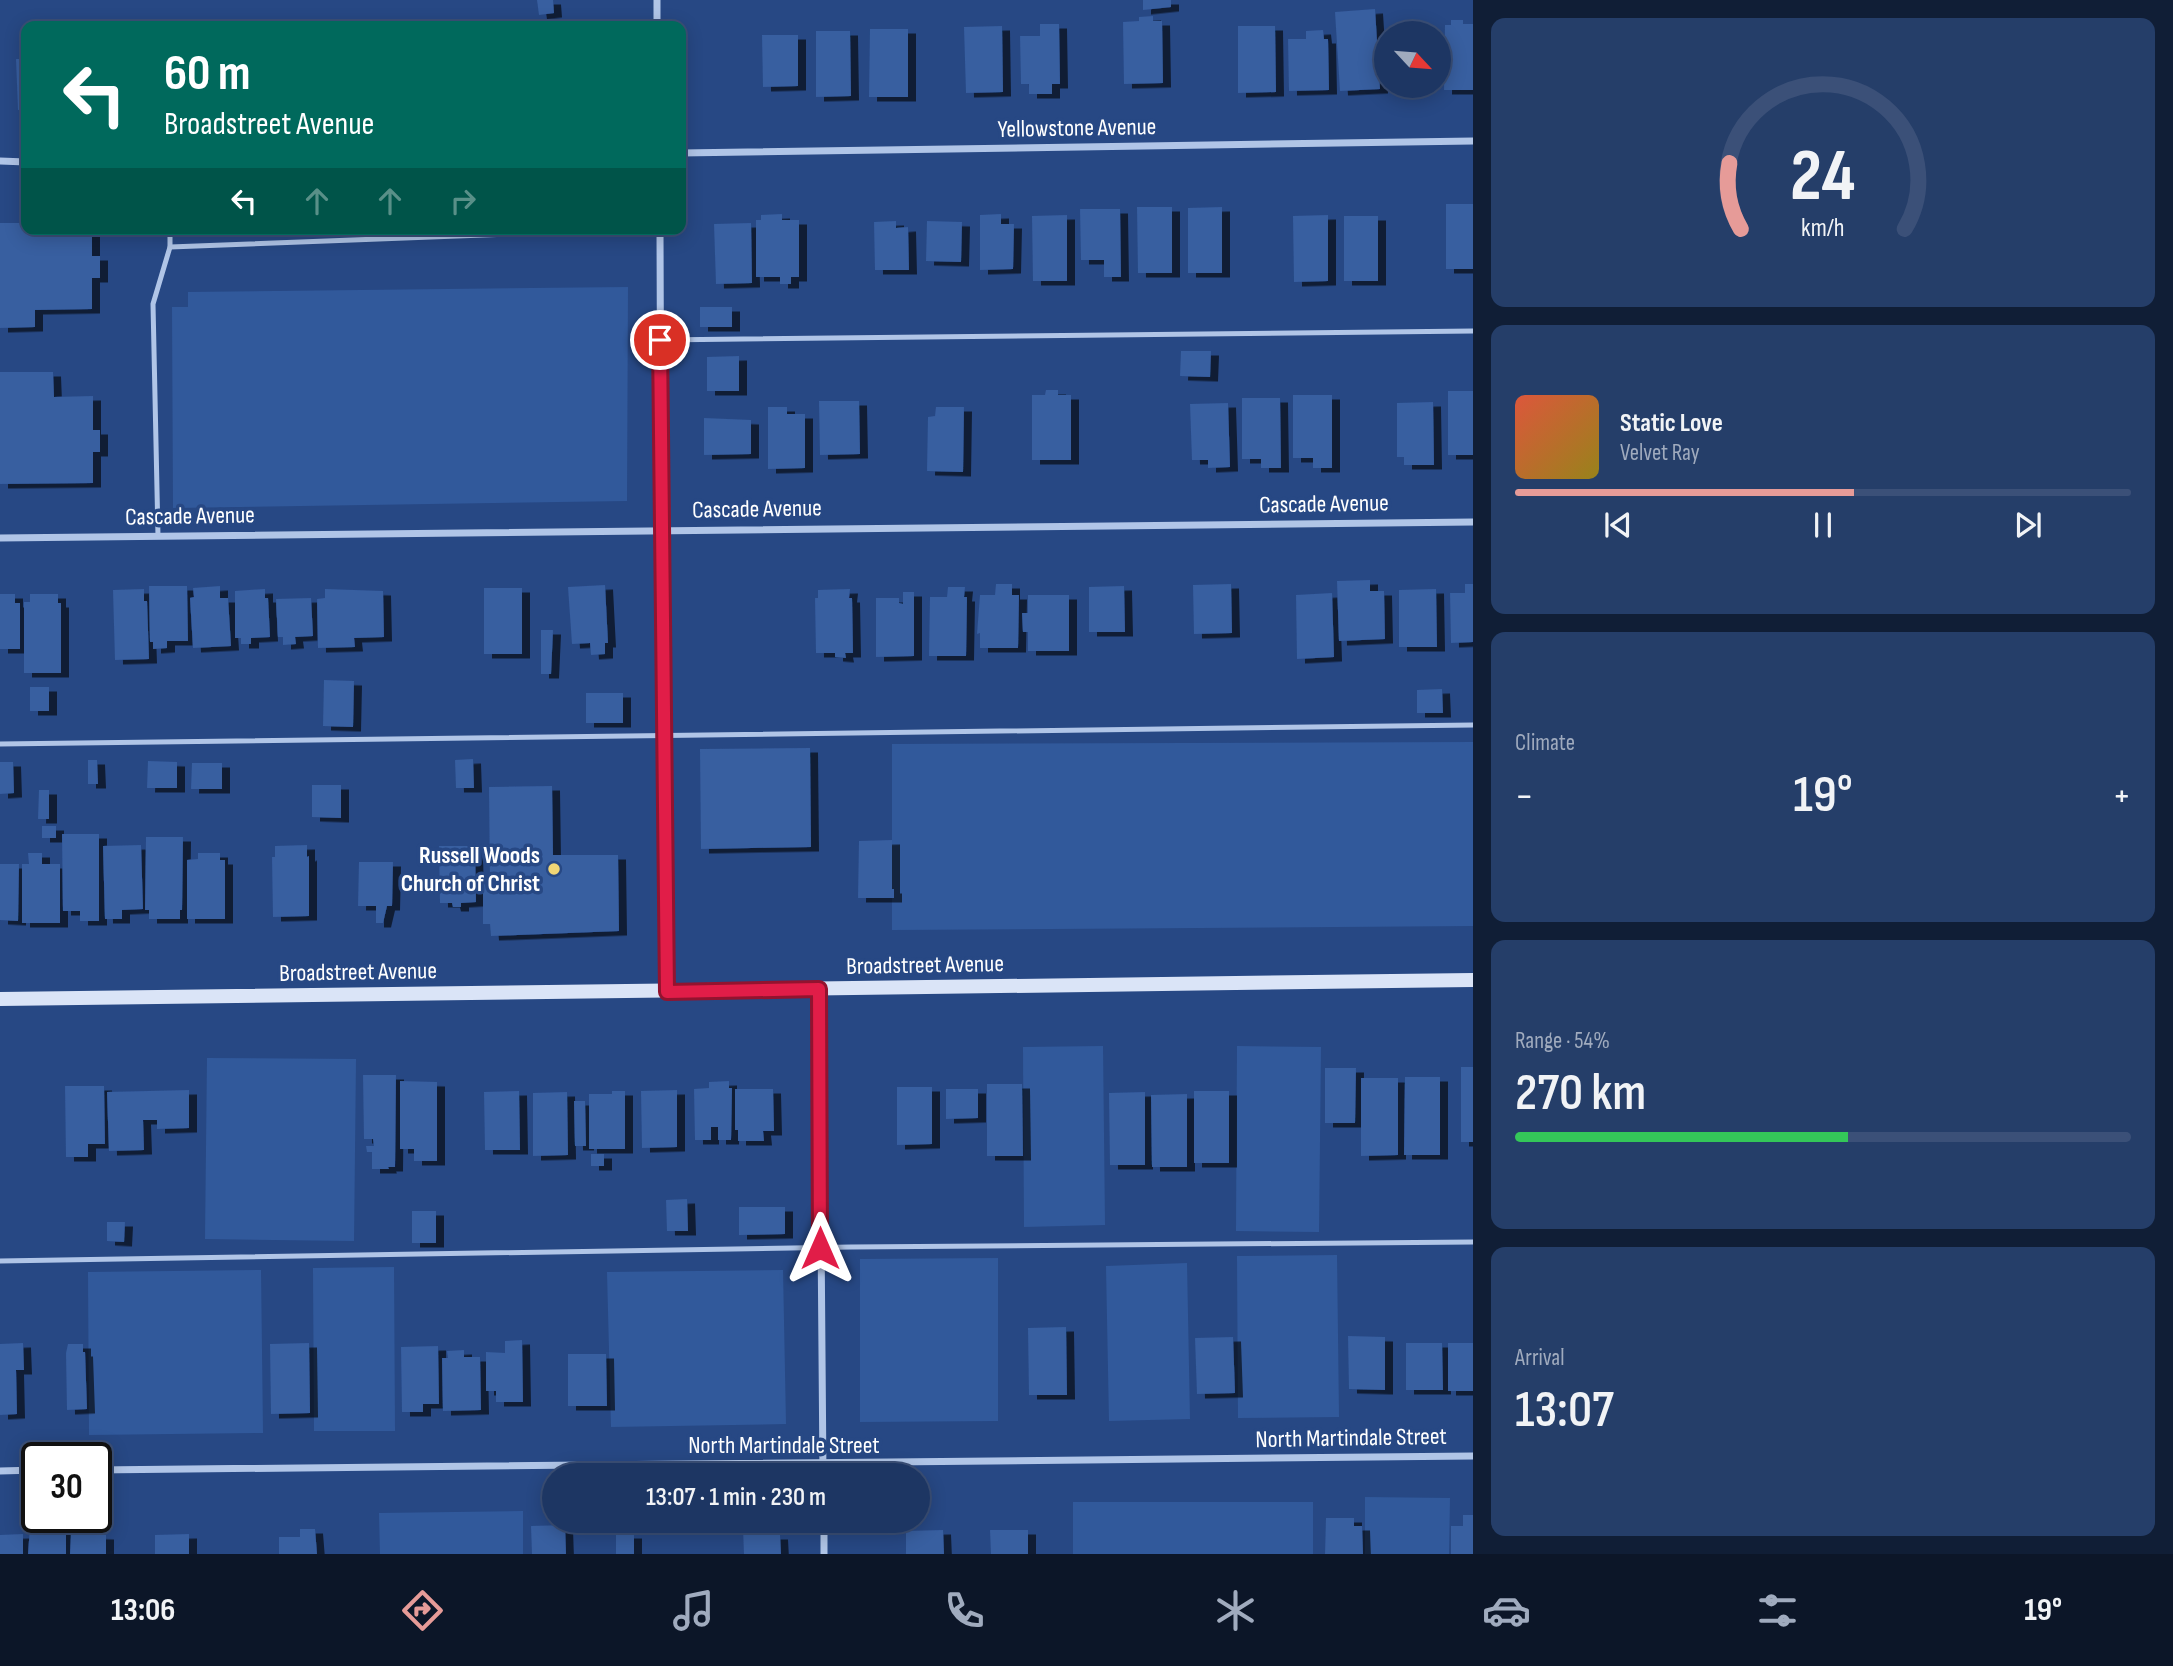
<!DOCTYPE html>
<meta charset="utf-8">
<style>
body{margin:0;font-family:"Sofia Sans Condensed",sans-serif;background:#253e69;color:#f1f3f6;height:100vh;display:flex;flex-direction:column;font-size:26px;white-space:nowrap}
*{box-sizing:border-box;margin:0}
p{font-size:23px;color:#a0abbe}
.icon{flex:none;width:38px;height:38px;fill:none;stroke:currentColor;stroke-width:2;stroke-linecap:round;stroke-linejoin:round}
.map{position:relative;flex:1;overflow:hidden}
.sheet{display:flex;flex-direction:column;gap:18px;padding:18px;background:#101e36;width:700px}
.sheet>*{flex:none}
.hud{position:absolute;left:21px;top:21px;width:665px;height:214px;border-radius:14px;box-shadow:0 4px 18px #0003,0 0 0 2px #3b5078;background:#00695c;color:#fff;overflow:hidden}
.needle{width:46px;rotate:116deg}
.buttons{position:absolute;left:1374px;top:21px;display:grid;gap:14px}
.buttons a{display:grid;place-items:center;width:77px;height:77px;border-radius:50%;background:#1d3663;box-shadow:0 4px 18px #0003,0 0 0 2px #3b5078;font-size:35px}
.speed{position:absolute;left:21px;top:1442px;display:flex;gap:14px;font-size:35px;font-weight:700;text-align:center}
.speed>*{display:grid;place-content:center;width:91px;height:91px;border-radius:50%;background:#1d3663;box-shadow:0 4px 18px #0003,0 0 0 2px #3b5078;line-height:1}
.speed .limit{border:4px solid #111;border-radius:10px;background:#fff;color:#111}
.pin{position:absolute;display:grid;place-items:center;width:60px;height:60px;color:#fff;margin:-30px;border:4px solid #fff;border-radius:50%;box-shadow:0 2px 7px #0007}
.me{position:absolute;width:77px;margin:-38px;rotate:0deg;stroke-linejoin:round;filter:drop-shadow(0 0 5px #0008)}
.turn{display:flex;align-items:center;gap:24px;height:147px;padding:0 28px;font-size:32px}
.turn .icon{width:91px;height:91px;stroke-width:2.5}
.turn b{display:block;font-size:49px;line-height:60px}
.lanes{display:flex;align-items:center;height:66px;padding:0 28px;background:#0003;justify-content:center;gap:35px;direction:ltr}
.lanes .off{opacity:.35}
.big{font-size:52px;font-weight:600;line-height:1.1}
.sheet .widget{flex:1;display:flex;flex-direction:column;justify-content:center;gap:10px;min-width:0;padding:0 24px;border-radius:14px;background:#253e69}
.sheet .dial{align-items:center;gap:0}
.dial svg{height:182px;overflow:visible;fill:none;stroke:#3b5078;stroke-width:7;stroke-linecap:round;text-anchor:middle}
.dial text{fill:#f1f3f6;stroke:none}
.song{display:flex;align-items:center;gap:21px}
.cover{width:84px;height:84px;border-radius:10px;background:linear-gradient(135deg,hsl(10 70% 55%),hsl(50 70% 35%))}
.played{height:7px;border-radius:4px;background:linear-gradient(90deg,#e69b98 55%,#3b5078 55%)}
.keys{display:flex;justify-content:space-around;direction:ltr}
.heat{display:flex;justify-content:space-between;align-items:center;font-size:38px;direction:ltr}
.charge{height:10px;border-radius:5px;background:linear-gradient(90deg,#34c759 54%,#3b5078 0)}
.trip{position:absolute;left:542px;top:1463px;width:388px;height:70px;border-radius:35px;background:#1d3663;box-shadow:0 4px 18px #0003,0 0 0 2px #3b5078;font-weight:600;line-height:70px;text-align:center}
.menu{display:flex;height:112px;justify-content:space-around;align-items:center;background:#0c1628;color:#a0abbe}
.menu .icon{width:49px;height:49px}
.menu .active{color:#e69b98}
.menu b{font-size:32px;color:#f1f3f6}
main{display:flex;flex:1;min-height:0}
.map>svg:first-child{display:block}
.green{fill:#31599b}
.building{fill:#375ea0;filter:url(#shadow)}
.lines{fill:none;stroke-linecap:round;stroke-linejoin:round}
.lane{stroke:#b0c5e7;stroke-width:5}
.street{stroke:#b0c5e7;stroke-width:7}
.secondary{stroke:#dae4f7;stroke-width:14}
.route-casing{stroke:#92132f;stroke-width:18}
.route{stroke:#e11d48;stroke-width:12}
.poi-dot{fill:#f0d676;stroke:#274884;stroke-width:2.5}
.labels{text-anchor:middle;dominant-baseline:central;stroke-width:7;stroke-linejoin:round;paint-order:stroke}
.street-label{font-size:24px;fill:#fff;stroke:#274884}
.poi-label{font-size:24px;font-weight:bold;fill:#fff;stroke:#274884;text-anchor:end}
</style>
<main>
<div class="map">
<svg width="1473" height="1554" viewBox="0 0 1473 1554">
<defs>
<filter id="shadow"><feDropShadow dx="8" dy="4.5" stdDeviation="0" flood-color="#0009"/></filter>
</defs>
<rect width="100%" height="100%" fill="#274884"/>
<g class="green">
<path d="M628 287 627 501 173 508 172 307H188V292Z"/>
<path d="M1473 742V926L892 930V744Z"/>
<path d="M1103 1046 1105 1225 1024 1227 1023 1047Z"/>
<path d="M1237 1046 1321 1047 1319 1232 1236 1231Z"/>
<path d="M207 1058 356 1059 354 1241 205 1239Z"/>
<path d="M1337 1255 1339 1417 1238 1418 1237 1256Z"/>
<path d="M998 1258V1421L860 1422V1259Z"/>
<path d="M1187 1263 1190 1419 1109 1421 1106 1266Z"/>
<path d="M394 1267 395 1431H314L313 1268Z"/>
<path d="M261 1270 263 1433 89 1435 88 1272Z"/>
<path d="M783 1270 786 1424 611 1427 607 1272Z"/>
<path d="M1365 1497 1450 1498 1449 1554H1365Z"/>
<rect x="1073" y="1502" width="240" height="52"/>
<path d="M523 1511V1554H380L379 1513Z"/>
</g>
<g class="building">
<path d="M537 0H553L554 13 539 15Z"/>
<path d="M1143 0H1171V7L1143 10Z"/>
<path d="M1375 9 1380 89 1340 91 1335 12Z"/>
<path d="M1153 16V21H1162L1163 83 1124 84 1123 22 1139 21V17Z"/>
<path d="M1451 20H1463V24H1473V90H1444L1445 25H1451Z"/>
<path d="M1040 24H1059L1060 84H1052V94H1029V84H1021L1020 36H1040Z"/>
<path d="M1002 26 1003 92 966 93 964 27Z"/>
<path d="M1238 26H1275L1276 92 1238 93Z"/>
<path d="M870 29H908V97H869Z"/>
<path d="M1323 30 1324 39H1328L1329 90 1289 91 1288 39H1306V31Z"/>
<path d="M816 31H850L851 96 816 97Z"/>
<path d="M762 35H798V86L763 87Z"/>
<path d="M16 59H26V109L18 110Z"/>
<rect x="1446" y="204" width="27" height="65"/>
<path d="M1137 207H1172V273H1138Z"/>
<path d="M1222 207V273H1188V208Z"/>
<path d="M1080 209H1120L1121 277H1104V260H1081Z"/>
<path d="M782 214V220H799V277H791V284H780V277H756V220H761V215Z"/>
<path d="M1001 214V224H1014L1013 269 980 270V215Z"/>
<path d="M1067 215V281H1033L1032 216Z"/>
<path d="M1328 215V281L1294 282 1293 216Z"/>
<rect x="1344" y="216" width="34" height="65"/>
<path d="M896 221V228L908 227 909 270H875L874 222Z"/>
<path d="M927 221 962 222 961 262 926 261Z"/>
<path d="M0 223H26V229H92V256H100V278H92V309L35 310V327L0 328Z"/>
<path d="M751 223 752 283 716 284 714 224Z"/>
<rect x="700" y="307" width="32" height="20"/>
<path d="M1181 351H1211L1210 377 1180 376Z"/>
<path d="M739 356V391H707V357Z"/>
<path d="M0 372H53L54 397 93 396V430H100V452H93V483L0 484Z"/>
<path d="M1046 390H1058V395H1071V460H1032V395H1045Z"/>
<rect x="1448" y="391" width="25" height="64"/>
<path d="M1293 395H1332V468H1313V458H1293Z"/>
<path d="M1242 398H1280L1281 468H1261V459H1242Z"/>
<path d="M819 401H859L860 454 820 455Z"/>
<path d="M1433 402 1434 465H1404V457H1397V403Z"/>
<path d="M1228 403 1230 467 1208 468V460H1192L1190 404Z"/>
<path d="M768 407H787V414H805V468L768 469Z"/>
<path d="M936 407H964L963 472 927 471 928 417 935 416Z"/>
<path d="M704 418 751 420V454L704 455Z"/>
<path d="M1370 580V591H1384L1385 639 1339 641 1337 581Z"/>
<path d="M996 584H1012V595H1019L1018 648H980V633L977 634 980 595H995Z"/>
<path d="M1231 584 1232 633 1194 634 1193 585Z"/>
<path d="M1465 584H1473V642L1451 643 1450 593H1465Z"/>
<path d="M605 585 608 643H605V654L591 655 590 643 572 644 568 587Z"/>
<path d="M149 586H187L188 641H167V648L153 649V642H150Z"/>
<path d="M220 586V598H228L231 646 193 648 190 598 194 597 193 588Z"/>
<path d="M1124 586 1125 632H1089V587Z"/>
<path d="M948 587H965L964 597H967L966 656H929L930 597H947Z"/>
<rect x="484" y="588" width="38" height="66"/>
<path d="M144 589V601H147L149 659 115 660 113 590Z"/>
<path d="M265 589V598H268L270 637 251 638V644H241V638H235V591Z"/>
<path d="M325 589 383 591 384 637 354 638 355 647 318 648 317 599 325 598Z"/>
<path d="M850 589 849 598H852L853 653H845L846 658 835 657V653H816L815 598H818V590Z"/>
<path d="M1436 589 1437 647H1399V590Z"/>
<path d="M903 592H914V656L876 657V598H899V603L903 604Z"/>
<path d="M1332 593 1334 657 1297 659 1296 595Z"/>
<path d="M0 594H15V603H20V649H0Z"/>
<path d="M30 594H58V603H61V673H24V602H30Z"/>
<path d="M1028 595H1069V651H1028V632H1023L1022 613H1028Z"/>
<path d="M311 598 313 636 295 637 296 644 283 645V637H278L276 599Z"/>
<path d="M541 630H553L551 674H541Z"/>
<path d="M324 680 354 681 353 727 323 726Z"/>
<rect x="30" y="687" width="19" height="24"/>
<path d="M1442 689 1443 713H1417V690Z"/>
<rect x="586" y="693" width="37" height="30"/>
<path d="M810 748 811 847 701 849 700 749Z"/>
<path d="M473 759 474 788H456L455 760Z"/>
<path d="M88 760H97L98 784H88Z"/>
<path d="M148 761 177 762V788H147Z"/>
<path d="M0 762H13L14 793 0 794Z"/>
<path d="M192 763H222V789H191Z"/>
<path d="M312 785H341V818L312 817Z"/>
<path d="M552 786 553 855H618L619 931 491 936 490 924H483V883H490L489 787Z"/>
<path d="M39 790H49V819H38Z"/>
<rect x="42" y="826" width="14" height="12"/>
<path d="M62 834H99V921H80V911H63Z"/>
<path d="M146 837H183L182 910H180V919H149V910H145Z"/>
<path d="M892 840V889H894V898H858L859 841Z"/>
<path d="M141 845 143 909 122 910V919H105L103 846Z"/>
<path d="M307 845V857L309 856V916L273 917 272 857H275V846Z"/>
<path d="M439 846H475L476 902 461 903V907H453L452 903H440Z"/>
<path d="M28 853H42V864H60V923H22V864H29Z"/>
<path d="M198 853H220V860H225V919H187V860L198 859Z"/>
<path d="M359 862H393L392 906H387L383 923H376V906H358Z"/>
<path d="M0 864H19L18 921 0 920Z"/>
<rect x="1461" y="1067" width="12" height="75"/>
<path d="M1325 1068H1356L1355 1123H1325Z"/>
<path d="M363 1075H396L395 1167H388L389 1169H372V1152H367L366 1146H374L373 1139H364Z"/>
<path d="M1405 1077H1440V1155H1404Z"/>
<path d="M1361 1078H1398V1155L1361 1156Z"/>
<path d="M400 1081 437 1082V1161H414V1149H400Z"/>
<path d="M729 1081V1088H732L731 1140H718V1127H711V1140H695L694 1089 709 1088V1082Z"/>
<path d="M987 1084H1022L1023 1156H987Z"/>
<path d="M65 1086H104L105 1144H88V1157H66Z"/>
<path d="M897 1087H932V1144L897 1145Z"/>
<path d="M735 1089H773L774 1131H763L764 1141H738V1130H735Z"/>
<path d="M946 1089H978V1118L946 1119Z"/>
<path d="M189 1090V1128L157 1129V1120H143L144 1150 109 1151 107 1092Z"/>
<path d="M677 1090V1147L642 1148 641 1091Z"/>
<path d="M519 1091 520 1150H485L484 1092Z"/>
<path d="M612 1091H625V1149H589V1094H612Z"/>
<rect x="1194" y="1091" width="35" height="72"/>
<path d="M567 1092 568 1155 533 1156V1093Z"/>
<path d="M1145 1092V1165H1110L1109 1093Z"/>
<path d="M1187 1094V1167H1152L1151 1095Z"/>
<path d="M574 1101H585L586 1146H575Z"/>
<rect x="591" y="1154" width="13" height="12"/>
<path d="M687 1199 688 1231H667L666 1200Z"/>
<path d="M739 1207H785V1234L739 1235Z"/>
<rect x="412" y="1211" width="24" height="32"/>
<path d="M107 1222H125L124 1242 107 1241Z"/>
<path d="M1066 1327 1067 1395H1029L1028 1328Z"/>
<path d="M1348 1336 1385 1337V1390L1349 1389Z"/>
<path d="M1233 1337 1235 1393 1197 1394 1195 1338Z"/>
<path d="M522 1340 523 1402H496V1391H486V1352L505 1353V1341Z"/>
<path d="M23 1343 24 1370H16L17 1414 0 1415V1344Z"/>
<path d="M309 1343 310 1413 271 1414 270 1344Z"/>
<path d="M1406 1343H1442L1443 1390H1406Z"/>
<rect x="1448" y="1343" width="25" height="48"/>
<path d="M68 1344H83V1352H85L87 1409 67 1410 66 1353Z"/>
<path d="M438 1346 439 1404H423V1412H402L401 1347Z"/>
<path d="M464 1350V1357H480L481 1410 443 1411 442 1358H448L447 1351Z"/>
<path d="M568 1354H606L607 1406H568Z"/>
<path d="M1463 1515H1473V1554H1451V1526H1463Z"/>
<path d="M1326 1518H1354V1526H1362L1363 1554H1325Z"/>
<path d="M565 1525 566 1554H532L531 1526Z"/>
<path d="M30 1527H63V1534H66V1554H28Z"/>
<path d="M765 1527V1535H780L781 1554H744L743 1528Z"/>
<path d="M300 1529H315L317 1554H279V1537H300Z"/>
<path d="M943 1530 944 1554H906V1531Z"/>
<path d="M990 1530H1028V1554H991Z"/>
<path d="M23 1534V1554H0V1535Z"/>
<path d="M71 1534 106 1535V1554H70Z"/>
<path d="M189 1534V1554H155V1535Z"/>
<rect x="616" y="1534" width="18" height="20"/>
</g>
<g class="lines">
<g class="lane">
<path d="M170 247 640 229"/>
<path d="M660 340 1473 331"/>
<path d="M158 536 153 304 170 247V229"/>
<path d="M0 744 1473 725"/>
<path d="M0 1261 851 1247 1473 1242"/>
</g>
<g class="street">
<path d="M657 0V26"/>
<path d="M681 153 1473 141"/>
<path d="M0 161 26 162"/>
<path d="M660 229 661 529 667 991"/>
<path d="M0 538 1473 522"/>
<path d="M819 989 823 1475"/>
<path d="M96 1470 1473 1456"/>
<path d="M0 1471 37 1470"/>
<path d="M824 1521V1554"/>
</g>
<path class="secondary" d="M0 999 1473 980"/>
</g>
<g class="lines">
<g class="route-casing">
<path id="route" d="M660 340 667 992 819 989 820 1248"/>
</g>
<use href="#route" class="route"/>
</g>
<circle class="poi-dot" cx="554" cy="869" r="7"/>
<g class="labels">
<g class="street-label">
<text transform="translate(1077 128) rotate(-1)">Yellowstone Avenue</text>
<text transform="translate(1324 504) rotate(-1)">Cascade Avenue</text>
<text transform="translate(757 509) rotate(-1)">Cascade Avenue</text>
<text transform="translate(190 516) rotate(-1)">Cascade Avenue</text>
<text transform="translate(925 965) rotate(-1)">Broadstreet Avenue</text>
<text transform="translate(358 972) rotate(-1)">Broadstreet Avenue</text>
<text transform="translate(1351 1438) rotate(-1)">North Martindale Street</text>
<text x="784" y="1445">North Martindale Street</text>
</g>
<g class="poi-label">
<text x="540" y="855">Russell Woods<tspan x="540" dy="28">Church of Christ</tspan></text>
</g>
</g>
</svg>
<div class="buttons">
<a><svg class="needle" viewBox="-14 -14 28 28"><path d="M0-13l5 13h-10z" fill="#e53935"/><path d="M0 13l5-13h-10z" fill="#a0abbe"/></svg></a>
</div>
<div class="speed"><div class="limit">30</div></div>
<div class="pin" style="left:660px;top:340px;background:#d93025"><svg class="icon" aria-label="arrive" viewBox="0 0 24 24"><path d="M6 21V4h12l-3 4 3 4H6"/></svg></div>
<svg class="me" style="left:820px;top:1248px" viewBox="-20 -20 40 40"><path d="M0-17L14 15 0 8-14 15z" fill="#e11d48" stroke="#fff" stroke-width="4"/></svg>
<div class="trip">13:07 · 1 min · 230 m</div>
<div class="hud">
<div class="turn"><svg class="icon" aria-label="left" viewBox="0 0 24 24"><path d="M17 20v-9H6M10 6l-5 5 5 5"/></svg><div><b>60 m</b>Broadstreet Avenue</div></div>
<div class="lanes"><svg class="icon" aria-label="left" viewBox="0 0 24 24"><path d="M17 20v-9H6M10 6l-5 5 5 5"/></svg><svg class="icon off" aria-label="ahead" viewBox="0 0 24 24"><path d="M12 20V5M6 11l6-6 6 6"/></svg><svg class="icon off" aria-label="ahead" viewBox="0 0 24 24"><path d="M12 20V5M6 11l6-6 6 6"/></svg><svg class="icon off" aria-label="right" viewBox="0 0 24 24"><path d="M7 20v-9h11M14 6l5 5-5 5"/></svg></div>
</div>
</div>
<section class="sheet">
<div class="widget dial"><svg viewBox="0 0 100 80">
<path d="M14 69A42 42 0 1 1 86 69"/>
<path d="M14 69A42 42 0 0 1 9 40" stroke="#e69b98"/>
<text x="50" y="56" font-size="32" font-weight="700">24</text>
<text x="50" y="72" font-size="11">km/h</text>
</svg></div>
<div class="widget">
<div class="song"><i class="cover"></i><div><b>Static Love</b><p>Velvet Ray</p></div></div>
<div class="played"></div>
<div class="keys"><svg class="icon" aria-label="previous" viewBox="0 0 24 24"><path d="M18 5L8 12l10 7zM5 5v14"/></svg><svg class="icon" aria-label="pause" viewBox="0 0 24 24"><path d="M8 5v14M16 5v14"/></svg><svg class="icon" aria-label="next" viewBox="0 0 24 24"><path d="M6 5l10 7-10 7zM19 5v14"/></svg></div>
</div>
<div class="widget"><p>Climate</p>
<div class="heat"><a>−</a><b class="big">19°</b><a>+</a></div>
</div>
<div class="widget"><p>Range · 54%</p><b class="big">270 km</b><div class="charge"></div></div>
<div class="widget"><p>Arrival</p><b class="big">13:07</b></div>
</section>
</main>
<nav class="menu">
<b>13:06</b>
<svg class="icon active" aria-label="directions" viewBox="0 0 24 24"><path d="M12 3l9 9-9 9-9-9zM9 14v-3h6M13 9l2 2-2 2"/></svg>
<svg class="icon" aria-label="music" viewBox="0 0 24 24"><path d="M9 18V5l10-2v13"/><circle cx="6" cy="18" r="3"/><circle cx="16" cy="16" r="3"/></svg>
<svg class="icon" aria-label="phone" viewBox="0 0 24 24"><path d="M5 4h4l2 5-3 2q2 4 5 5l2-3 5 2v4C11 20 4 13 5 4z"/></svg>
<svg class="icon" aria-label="climate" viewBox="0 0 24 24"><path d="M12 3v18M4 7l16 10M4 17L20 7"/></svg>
<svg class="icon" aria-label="car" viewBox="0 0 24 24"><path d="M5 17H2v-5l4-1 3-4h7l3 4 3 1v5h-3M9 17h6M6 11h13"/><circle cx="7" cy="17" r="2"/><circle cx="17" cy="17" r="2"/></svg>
<svg class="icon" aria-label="filters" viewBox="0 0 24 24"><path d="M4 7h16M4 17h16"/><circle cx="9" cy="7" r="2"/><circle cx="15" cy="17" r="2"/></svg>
<b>19°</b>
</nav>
